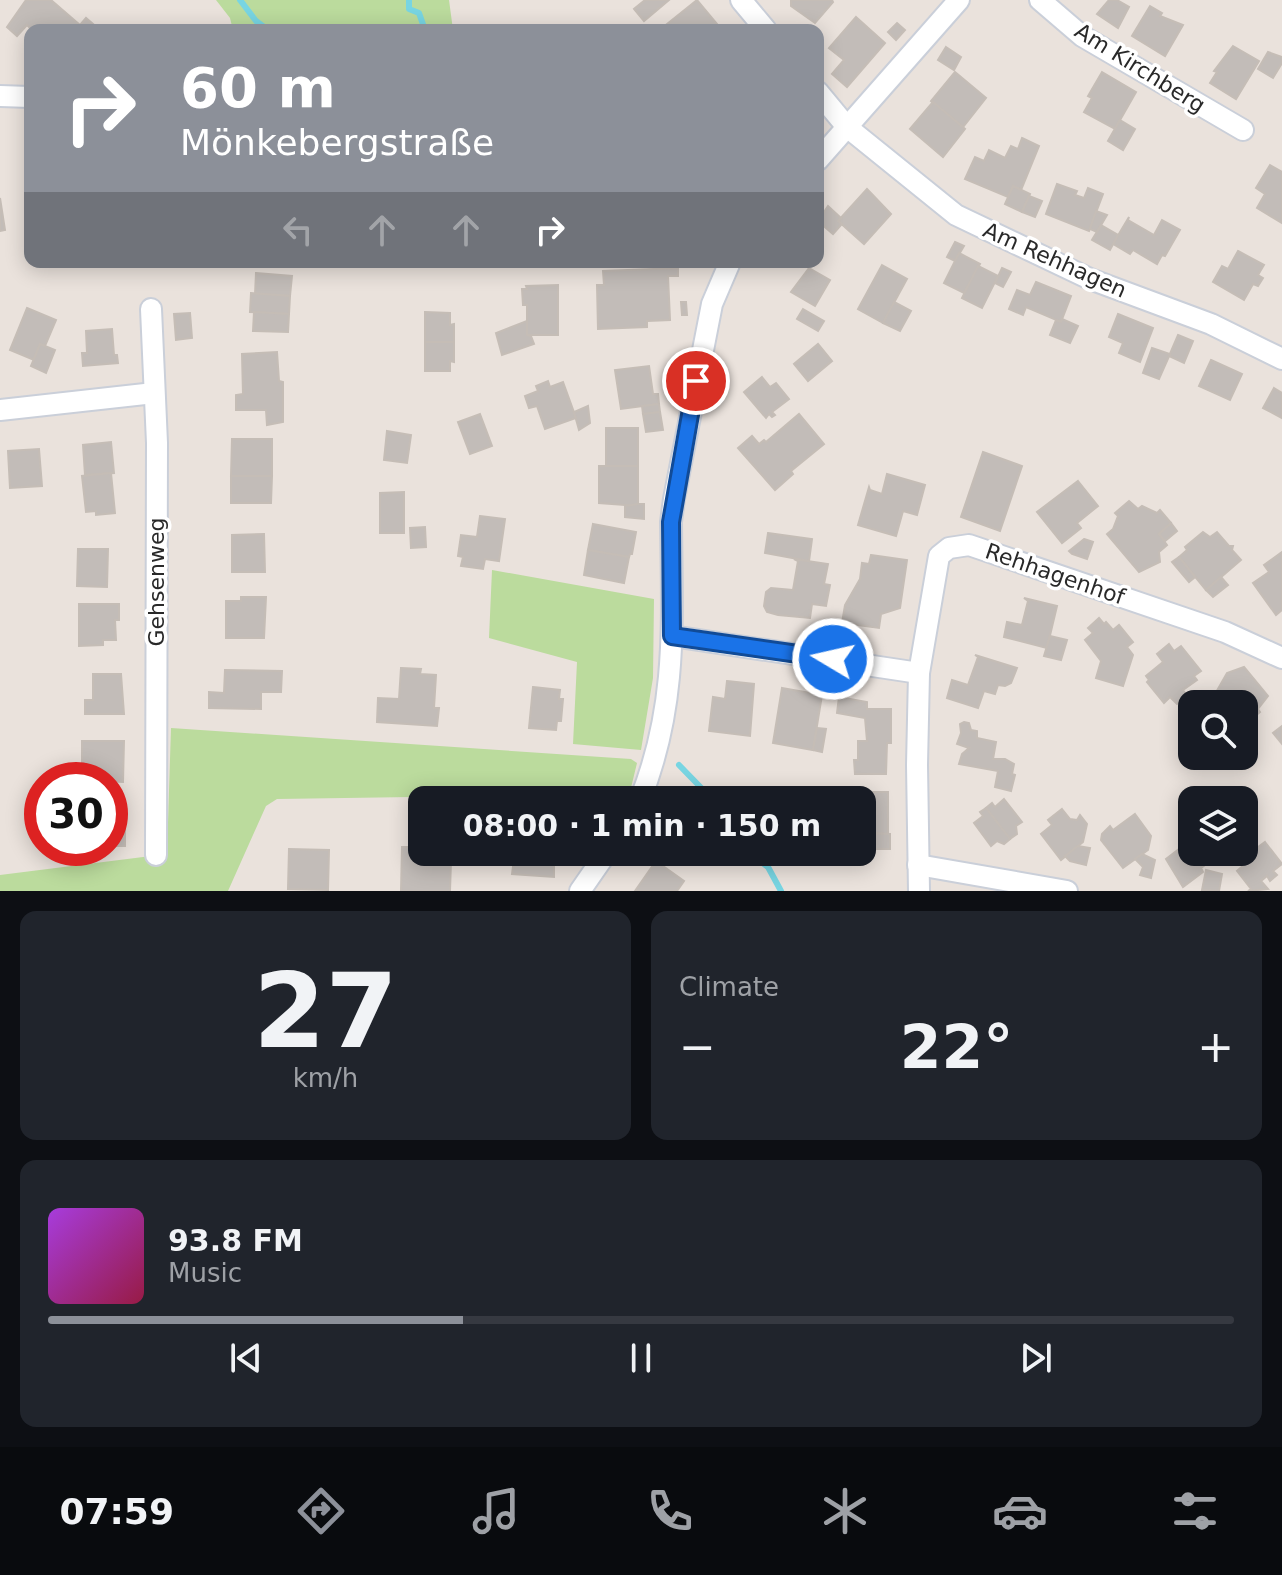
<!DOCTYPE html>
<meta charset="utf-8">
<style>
body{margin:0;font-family:"DejaVu Sans",sans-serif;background:#20242c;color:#f1f3f6;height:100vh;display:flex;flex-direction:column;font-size:30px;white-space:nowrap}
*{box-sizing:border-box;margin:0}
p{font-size:26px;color:#9ea1a6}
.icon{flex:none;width:44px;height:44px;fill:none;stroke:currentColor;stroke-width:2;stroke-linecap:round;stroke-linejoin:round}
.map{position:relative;height:891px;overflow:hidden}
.details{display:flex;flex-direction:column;gap:20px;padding:20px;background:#0d0f14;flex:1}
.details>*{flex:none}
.guide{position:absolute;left:24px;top:24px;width:800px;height:244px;border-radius:16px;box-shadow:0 4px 20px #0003;background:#8c9099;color:#fff;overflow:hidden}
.fabs{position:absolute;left:1178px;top:690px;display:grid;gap:16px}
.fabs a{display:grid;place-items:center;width:80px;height:80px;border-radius:16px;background:#171b24;box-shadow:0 4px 20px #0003;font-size:40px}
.speed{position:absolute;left:24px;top:762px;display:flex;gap:16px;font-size:40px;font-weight:700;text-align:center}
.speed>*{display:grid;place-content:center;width:104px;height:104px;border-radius:50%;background:#171b24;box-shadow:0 4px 20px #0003;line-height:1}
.speed .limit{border:12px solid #d22;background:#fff;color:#111}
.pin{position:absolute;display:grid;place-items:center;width:68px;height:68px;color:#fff;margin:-34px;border:4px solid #fff;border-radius:50%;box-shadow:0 2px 8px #0007}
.me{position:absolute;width:88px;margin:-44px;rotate:279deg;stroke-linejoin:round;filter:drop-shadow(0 0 6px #0008)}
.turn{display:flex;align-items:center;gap:28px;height:168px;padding:0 24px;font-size:36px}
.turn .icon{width:104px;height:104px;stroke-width:2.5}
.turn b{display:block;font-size:56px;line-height:68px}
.lanes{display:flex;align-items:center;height:76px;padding:0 24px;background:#0003;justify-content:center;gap:40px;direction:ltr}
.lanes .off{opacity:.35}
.big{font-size:60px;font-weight:600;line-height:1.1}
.details .widget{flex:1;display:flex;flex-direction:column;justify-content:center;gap:12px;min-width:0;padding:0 28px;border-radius:16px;background:#20242c}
.details .dial{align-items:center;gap:0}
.dial b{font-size:104px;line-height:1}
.song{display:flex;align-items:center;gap:24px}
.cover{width:96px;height:96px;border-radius:12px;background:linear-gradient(135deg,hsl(280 70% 55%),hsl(340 70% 35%))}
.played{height:8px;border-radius:4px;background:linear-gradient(90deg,#8c9099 35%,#363941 35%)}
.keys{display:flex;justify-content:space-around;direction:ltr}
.heat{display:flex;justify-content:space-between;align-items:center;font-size:44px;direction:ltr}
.details .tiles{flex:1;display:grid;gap:20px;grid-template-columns:1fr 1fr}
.widget:last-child{grid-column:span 2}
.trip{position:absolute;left:408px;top:786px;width:468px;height:80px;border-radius:16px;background:#171b24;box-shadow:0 4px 20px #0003;font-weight:600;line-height:80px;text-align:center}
.dock{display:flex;height:128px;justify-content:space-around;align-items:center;background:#090b0e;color:#9ea1a6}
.dock .icon{width:56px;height:56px}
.dock .selected{color:#8c9099}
.dock b{font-size:36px;color:#f1f3f6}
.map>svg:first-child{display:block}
.green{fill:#bbdb9d}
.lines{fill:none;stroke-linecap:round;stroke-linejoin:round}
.stream{stroke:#78d5e2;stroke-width:6}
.building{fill:#c2bcb8;stroke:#c5bdb6;stroke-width:2}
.street-casing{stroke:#cacfd9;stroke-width:24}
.street{stroke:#fff;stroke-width:20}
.route-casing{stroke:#114b97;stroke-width:20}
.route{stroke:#1a73e8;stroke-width:14}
.labels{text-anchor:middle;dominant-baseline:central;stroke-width:7;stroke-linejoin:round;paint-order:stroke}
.street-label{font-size:22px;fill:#292929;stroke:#fff}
</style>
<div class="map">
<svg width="1282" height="891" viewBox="0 0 1282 891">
<rect width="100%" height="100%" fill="#eae2dc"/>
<g class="green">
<path d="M216 0H449L453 30H233L230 18Z"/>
<path d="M492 570 654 599 653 678 641 750 573 744 577 662 489 638Z"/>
<path d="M171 728 631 759 637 763 629 796 618 800 480 796 277 799 266 806 228 891H0V875L167 854Z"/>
</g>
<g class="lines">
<g class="stream">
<path d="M240 0 256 21 268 30"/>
<path d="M409 0V9L419 13 425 30"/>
<path d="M679 765 713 800"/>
<path d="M748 852 768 867 781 891"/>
</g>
</g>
<g class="building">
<path d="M26 0H51L80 25 86 18 100 30H32L27 25 17 36 7 27Z"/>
<path d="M645 0H669L644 21 634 9Z"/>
<path d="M697 0 722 30H664L662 28Z"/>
<path d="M791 0H832L833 2 815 23 791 6Z"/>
<path d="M1109 0H1117L1129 7 1118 28 1097 14Z"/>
<path d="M1150 6 1162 13 1160 16 1183 25 1165 56 1132 36Z"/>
<path d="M856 17 885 43 847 87 832 74 844 60 829 48Z"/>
<path d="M897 23 905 30 896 40 888 32Z"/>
<path d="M1233 46 1259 61 1236 99 1210 83 1217 72 1214 71Z"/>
<path d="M946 47 961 57 954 70 938 60Z"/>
<path d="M1268 52 1282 57V63L1273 78 1258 69Z"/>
<path d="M955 72 986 98 963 127 931 101Z"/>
<path d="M1102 72 1136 92 1115 129 1084 112 1092 98 1088 96Z"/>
<path d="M933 102 965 129 943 157 910 129Z"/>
<path d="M1120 120 1135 129 1123 150 1108 141Z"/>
<path d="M1022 138 1039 146 1021 190 1013 186 1008 197 965 179 975 157 984 161 989 150 1005 158 1011 146 1018 149Z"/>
<path d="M1270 165 1282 172V223L1257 208 1265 194 1256 188Z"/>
<path d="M1057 184 1077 191 1075 195 1084 198 1088 188 1103 194 1089 231 1046 214Z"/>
<path d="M1013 186 1030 194 1022 212 1005 204Z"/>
<path d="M867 189 891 214 864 244 838 221Z"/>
<path d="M1029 196 1042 201 1035 217 1022 212Z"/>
<path d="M0 198 5 230 0 231Z"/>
<path d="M828 206 841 218 838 221 842 224 833 234 818 221Z"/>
<path d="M1096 211 1107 215 1097 232 1090 229Z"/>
<path d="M1129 217 1128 220 1154 235 1162 220 1180 230 1165 256 1162 255 1157 264 1133 250 1130 254 1113 244Z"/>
<path d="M1101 225 1118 235 1110 250 1092 240Z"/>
<path d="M955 242 964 246 955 261 947 257Z"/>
<path d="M1238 251 1264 265 1258 275 1263 278 1258 286 1253 284 1244 300 1213 282 1222 266 1228 269Z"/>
<path d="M959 253 980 264 964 293 944 283Z"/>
<path d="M882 265 907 279 883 323 858 309Z"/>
<path d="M978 266 998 276 982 308 962 298Z"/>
<path d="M678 268V276H668L670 320 647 321V327L598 329 597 285H604L603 271Z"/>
<path d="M809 268 830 280 815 306 791 292Z"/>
<path d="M1002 268 1011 272 1003 287 995 283Z"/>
<path d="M256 273 292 276 290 296 255 294Z"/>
<path d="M1036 282 1071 296 1061 322 1026 307 1023 315 1009 309 1017 290 1030 295Z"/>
<path d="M558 285V335H527V305H523L522 289H527L526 286Z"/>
<path d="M251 293 290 296 289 314 250 312Z"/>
<path d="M681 302H686L687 315H682Z"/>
<path d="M894 302 911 311 900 331 883 323Z"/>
<path d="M27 308 56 320 45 346 40 344 34 360 10 350Z"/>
<path d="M803 309 824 321 818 331 797 319Z"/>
<path d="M254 312 289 314 288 332 253 331Z"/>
<path d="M425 312 450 313V325L454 324V342H425Z"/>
<path d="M190 313 192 338 176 340 174 314Z"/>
<path d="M1118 314 1153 328 1140 362 1119 353 1123 343 1109 337Z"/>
<path d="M1062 319 1078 326 1070 343 1050 335 1056 320 1061 322Z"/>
<path d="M527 321V335L531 336 534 344 502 355 496 333Z"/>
<path d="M112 329 114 355H117L118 363 83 366 82 353H87L86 331Z"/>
<path d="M1178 335 1193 341 1184 363 1169 356Z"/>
<path d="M425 342H454V362L450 361V371H425Z"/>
<path d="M40 344 55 350 46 373 31 366Z"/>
<path d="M818 344 832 361 808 381 794 364Z"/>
<path d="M1152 348 1170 354 1159 379 1143 373Z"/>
<path d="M277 352 279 381 283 382V422L267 425 266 410H236V395L243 394 242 354Z"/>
<path d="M1211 360 1242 374 1230 400 1199 386Z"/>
<path d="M649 366 653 394H658L659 404 621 409 615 370Z"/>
<path d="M762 377 770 387 776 383 789 399 772 412 775 415 772 417 769 414 766 418 744 392Z"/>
<path d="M548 381 550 387 563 382 576 418 545 429 537 406 529 408 525 396 538 391 536 386Z"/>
<path d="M1274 388 1282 393V418L1263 408Z"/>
<path d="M659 404 660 412 643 414 642 406Z"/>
<path d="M588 406 590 423 579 430 574 412Z"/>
<path d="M660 412 663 430 646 432 643 414Z"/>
<path d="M480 414 492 446 470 454 458 422Z"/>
<path d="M799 414 824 444 791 471 793 474 775 490 738 448 752 436 759 444 764 440 766 442Z"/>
<rect x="606" y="428" width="32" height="38"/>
<path d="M387 431 411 435 407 463 384 460Z"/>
<path d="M232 439H272V476H231Z"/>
<path d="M111 442 114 473 85 475 83 445Z"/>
<path d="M39 449 42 486 10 488 8 451Z"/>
<path d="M983 452 1022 466 1000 531 961 517Z"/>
<path d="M599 466H638V506L599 503Z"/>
<path d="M111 473 115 513 96 515V511L86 512 82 476Z"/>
<path d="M887 474 925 485 917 515 903 511 896 536 858 525 869 487 870 490 882 494Z"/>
<path d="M231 476H272L271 503H231Z"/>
<path d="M1078 481 1098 506 1077 523 1081 528 1062 543 1037 512Z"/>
<path d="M404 492V533H380V493Z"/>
<path d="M1129 501 1138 509 1142 506 1157 513 1160 510 1171 523 1159 534 1167 545 1159 552 1160 562 1139 572 1107 534 1113 529 1118 516 1115 513Z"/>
<path d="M638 504H644V519L625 517V506Z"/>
<path d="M480 516 505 519 499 561 485 559 483 569 461 566 463 557 458 556 461 535 477 537Z"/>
<path d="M1171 523 1177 531 1165 541 1159 534Z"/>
<path d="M593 524 636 532 632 554H630L629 557 588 550Z"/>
<path d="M425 527 426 547 411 548 410 528Z"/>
<path d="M1203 532 1210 537 1217 532 1229 546H1233L1232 550 1241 560 1206 590 1179 557 1187 550 1185 547Z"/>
<path d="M768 533 812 539 809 561 765 553Z"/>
<path d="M264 534 265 572H232V535Z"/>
<path d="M1084 539 1093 542 1087 559 1072 554 1069 551Z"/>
<path d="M78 549H108L107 587 77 586Z"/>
<path d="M588 550 629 557 624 583 584 575Z"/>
<path d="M1282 552V610L1276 615 1253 583 1269 572 1264 565Z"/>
<path d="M871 555 907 560 900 608 881 614 879 628 842 623 845 605 860 579 862 563 869 564Z"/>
<path d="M1179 557 1195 577 1189 582 1172 562Z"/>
<path d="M794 559 828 564 824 584 830 585 826 606 812 604 810 618 778 615 767 612 764 606 766 592 771 588 793 590 798 561Z"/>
<path d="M1221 577 1228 585 1213 597 1206 590Z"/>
<path d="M241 597H266L264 638H226V601H241Z"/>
<path d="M1024 598 1057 606 1047 648 1004 637 1007 622 1022 625 1028 601Z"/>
<path d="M79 604H119V620H115L116 640H103V645L79 646Z"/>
<path d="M1099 618 1104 624 1106 622 1113 630 1119 625 1133 642 1127 647 1133 655 1123 686 1096 678 1101 661 1085 640 1093 633 1088 628Z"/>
<path d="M1050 636 1067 640 1061 660 1044 656Z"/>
<path d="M1169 644 1174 651 1181 646 1201 671 1194 676 1197 680 1183 690 1187 696 1177 704 1170 697 1164 703 1147 682 1149 680 1146 676 1163 662 1157 654Z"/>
<path d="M975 655 1017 668 1011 683 1005 686 998 685 995 694 984 691 978 708 947 698 952 680 968 685 978 657Z"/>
<path d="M1244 667 1268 696 1258 709 1260 712 1254 717 1251 714 1244 720V704H1220L1214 696 1227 673Z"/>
<path d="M401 668 421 669 420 674 436 675 434 708H439L437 726 377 722 378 698 399 699Z"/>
<path d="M225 670 282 671 281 692H261V709L209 708V692L224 693Z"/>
<path d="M93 674H121L124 714H85V700H93Z"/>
<path d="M727 681 754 684 750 736 709 731 713 697 725 699Z"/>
<path d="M533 687 560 690 559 699H563L561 721H557L556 730 529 728Z"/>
<path d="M782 688 822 695 813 750 773 743Z"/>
<path d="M839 697 867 702V709H891V743H887L886 774H855L854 760H858V741H867L865 718 837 713Z"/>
<path d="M964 722 969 723 971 730 977 731V738L996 742 993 759H1005L1014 764 1012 774 1015 775 1011 791 995 787 998 771 959 764 962 754 969 748 957 744 961 733 960 724Z"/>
<path d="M1282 726V744L1273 733Z"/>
<path d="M817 728 826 729 822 752 813 750Z"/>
<path d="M82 741H124L123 782 82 780Z"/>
<path d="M853 792H888V834L862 833V800H853Z"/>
<path d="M1004 799 1022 822 1016 826 1017 834 1010 839 986 808 992 803 995 807Z"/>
<path d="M986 808 1010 839 1004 844 997 841 991 846 974 823 983 816 980 812Z"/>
<path d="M1062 809 1070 819 1077 820 1080 815 1087 824 1083 842 1061 860 1041 834 1052 825 1048 820Z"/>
<rect x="110" y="810" width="15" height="36"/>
<path d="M1135 814 1151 836 1148 850 1123 868 1101 840 1102 834 1110 826 1113 830Z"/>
<path d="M866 833 890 834V849H865Z"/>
<path d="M1192 839V852H1206L1212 860 1201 868 1203 872 1183 887 1166 859Z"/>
<path d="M1265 842 1282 864 1273 871 1277 875 1270 881 1267 876 1261 881 1268 889 1248 891 1251 889 1237 871 1245 864 1242 859Z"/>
<path d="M1078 846 1090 848 1086 865 1070 861 1065 856Z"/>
<path d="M402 847H418L417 854 442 855V861H451L450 891H401Z"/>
<path d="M289 849 329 850 328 890 288 889Z"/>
<path d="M515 852H554V877L512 874Z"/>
<path d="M1142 854 1155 860 1151 878 1140 875 1143 867 1135 859Z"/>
<path d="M656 861 684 881 677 891H635Z"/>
<path d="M1206 870 1222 874 1219 891 1202 890Z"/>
</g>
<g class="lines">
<g class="street-casing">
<g id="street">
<path d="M741 0 766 30"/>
<path d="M1040 0 1082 36 1243 130"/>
<path d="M818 92 847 127 956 215 1090 279 1211 324 1282 359"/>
<path d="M0 96 30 97"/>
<path d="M818 160 959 0"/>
<path d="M151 309 157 443 156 855"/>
<path d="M0 410 154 393"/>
<path d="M672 636 919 673"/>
<path d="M640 800C678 705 672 622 671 522L674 499 712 304 730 262"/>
<path d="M918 865 1067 891"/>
<path d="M580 891 607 852"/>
<path d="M919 891 917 765 919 673 939 556 949 548 969 545 1225 632 1282 658"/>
</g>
</g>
<use href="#street" class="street"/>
</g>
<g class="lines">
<g class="route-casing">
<path id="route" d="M696 381 671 522 672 636 833 659"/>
</g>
<use href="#route" class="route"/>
</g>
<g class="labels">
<g class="street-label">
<text transform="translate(1140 68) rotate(32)">Am Kirchberg</text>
<text transform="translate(1055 260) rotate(24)">Am Rehhagen</text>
<text transform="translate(1055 574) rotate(19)">Rehhagenhof</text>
<text transform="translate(156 582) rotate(-90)">Gehsenweg</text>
</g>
</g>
</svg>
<div class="fabs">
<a><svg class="icon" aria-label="search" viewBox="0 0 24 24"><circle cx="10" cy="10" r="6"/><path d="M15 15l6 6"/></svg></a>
<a><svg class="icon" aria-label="layers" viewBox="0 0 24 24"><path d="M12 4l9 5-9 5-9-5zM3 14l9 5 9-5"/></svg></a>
</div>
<div class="speed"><div class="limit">30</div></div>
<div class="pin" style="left:696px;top:381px;background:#d93025"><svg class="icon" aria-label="arrive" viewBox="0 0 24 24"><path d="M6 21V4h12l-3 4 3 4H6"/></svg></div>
<svg class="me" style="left:833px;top:659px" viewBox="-20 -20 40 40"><circle r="17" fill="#1a73e8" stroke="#fff" stroke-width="3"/><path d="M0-11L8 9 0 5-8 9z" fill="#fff"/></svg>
<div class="trip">08:00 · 1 min · 150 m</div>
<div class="guide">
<div class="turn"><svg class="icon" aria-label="right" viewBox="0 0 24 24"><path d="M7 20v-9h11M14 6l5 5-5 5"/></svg><div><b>60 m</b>Mönkebergstraße</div></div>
<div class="lanes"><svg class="icon off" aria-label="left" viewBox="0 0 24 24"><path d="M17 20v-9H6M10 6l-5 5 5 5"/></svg><svg class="icon off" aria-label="ahead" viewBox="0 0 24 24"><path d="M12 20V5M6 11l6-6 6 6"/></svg><svg class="icon off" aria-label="ahead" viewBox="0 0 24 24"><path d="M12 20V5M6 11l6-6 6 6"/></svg><svg class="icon" aria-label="right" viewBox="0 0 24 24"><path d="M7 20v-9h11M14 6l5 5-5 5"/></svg></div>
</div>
</div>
<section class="details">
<div class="tiles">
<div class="widget dial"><b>27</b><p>km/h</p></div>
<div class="widget"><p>Climate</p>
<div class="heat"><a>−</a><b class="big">22°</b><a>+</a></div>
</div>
<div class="widget">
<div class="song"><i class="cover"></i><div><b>93.8 FM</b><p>Music</p></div></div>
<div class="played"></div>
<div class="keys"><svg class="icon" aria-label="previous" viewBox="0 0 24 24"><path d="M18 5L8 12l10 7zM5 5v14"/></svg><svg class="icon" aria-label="pause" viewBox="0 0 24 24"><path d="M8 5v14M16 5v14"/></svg><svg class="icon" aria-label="next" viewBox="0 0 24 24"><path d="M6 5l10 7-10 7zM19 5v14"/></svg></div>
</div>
</div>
</section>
<nav class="dock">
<b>07:59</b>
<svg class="icon selected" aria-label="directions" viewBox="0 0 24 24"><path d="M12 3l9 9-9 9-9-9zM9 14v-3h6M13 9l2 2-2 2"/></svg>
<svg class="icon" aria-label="music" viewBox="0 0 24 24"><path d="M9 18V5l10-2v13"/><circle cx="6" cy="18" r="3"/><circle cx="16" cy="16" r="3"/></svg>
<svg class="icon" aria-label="phone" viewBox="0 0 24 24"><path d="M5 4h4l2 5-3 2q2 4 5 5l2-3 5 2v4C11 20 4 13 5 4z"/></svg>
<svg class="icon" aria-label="climate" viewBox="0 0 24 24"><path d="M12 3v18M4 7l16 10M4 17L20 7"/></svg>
<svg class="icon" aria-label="car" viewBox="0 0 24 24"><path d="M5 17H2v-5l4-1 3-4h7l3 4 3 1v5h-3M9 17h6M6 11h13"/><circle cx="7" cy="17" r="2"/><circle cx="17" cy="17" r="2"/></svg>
<svg class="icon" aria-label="filters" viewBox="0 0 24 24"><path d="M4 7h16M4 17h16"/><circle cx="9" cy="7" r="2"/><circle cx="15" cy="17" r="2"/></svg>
</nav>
